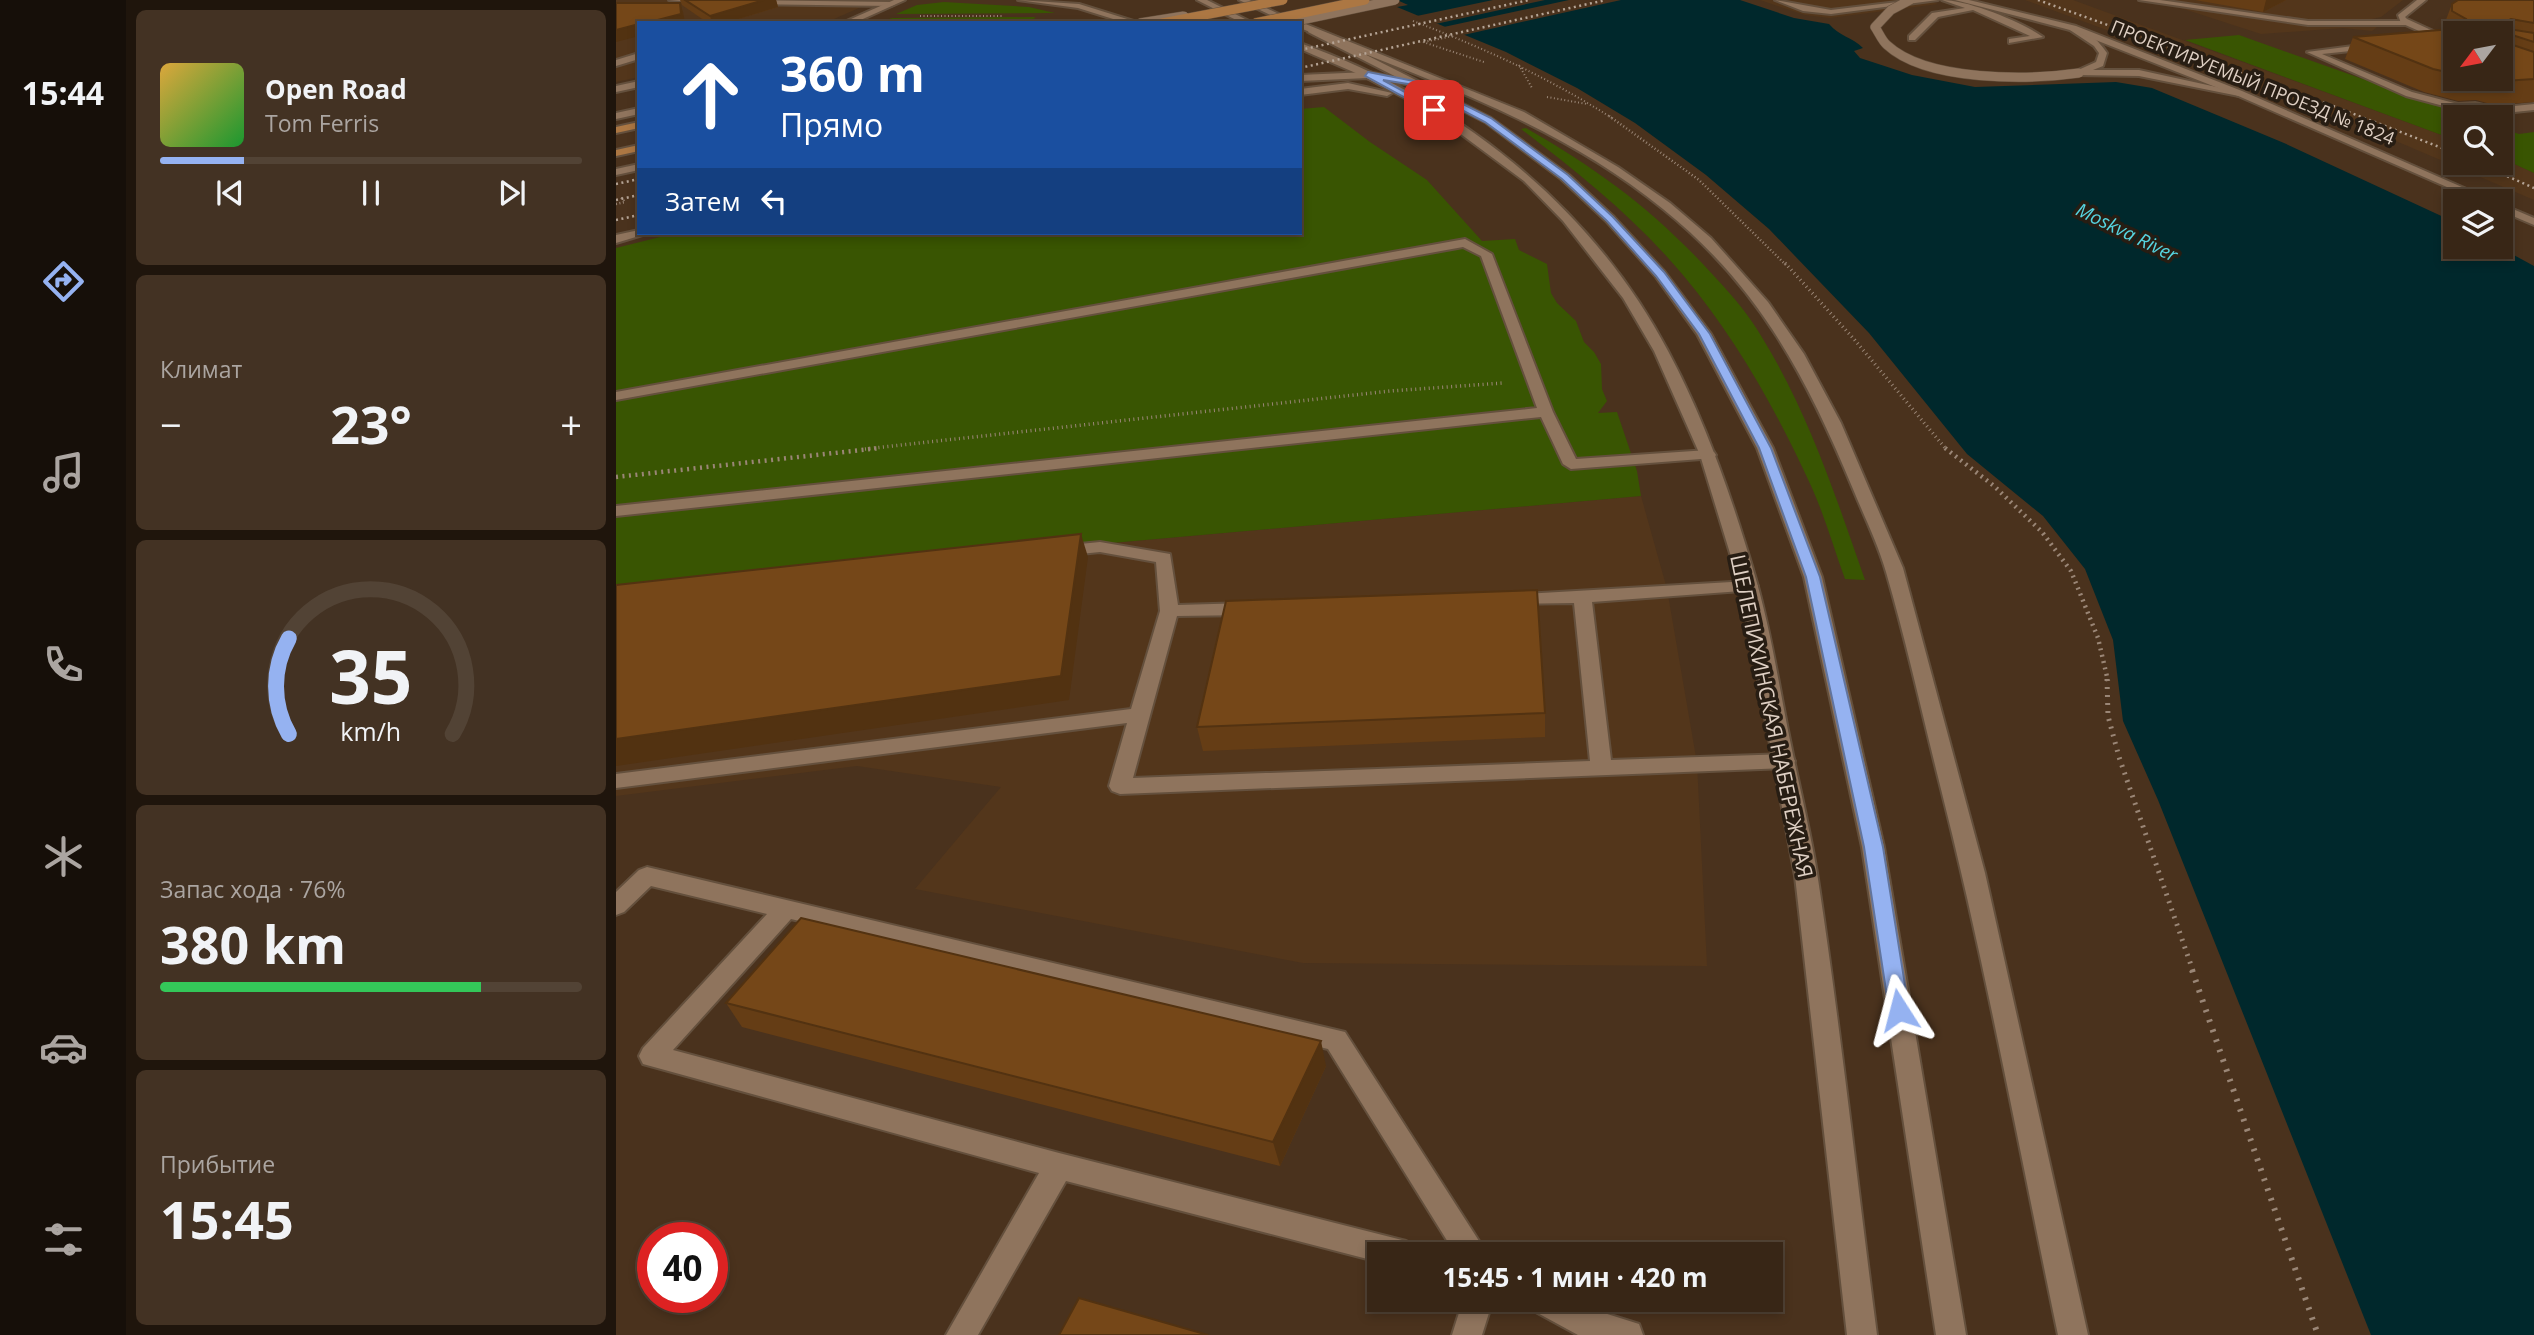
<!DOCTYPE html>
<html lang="ru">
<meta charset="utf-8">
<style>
body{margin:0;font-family:"Open Sans",sans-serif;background:#433223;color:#f1f3f6;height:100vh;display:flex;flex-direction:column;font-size:26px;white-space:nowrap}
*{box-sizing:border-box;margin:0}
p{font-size:23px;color:#aba5a1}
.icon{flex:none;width:38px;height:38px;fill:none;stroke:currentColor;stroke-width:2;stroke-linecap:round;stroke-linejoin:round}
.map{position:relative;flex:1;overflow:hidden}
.sheet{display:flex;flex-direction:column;gap:10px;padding:10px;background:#1f150c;width:490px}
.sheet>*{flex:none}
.guide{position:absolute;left:21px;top:21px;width:665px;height:214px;border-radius:0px;box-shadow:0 4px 10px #0003,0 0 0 2px #524335;background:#1a4fa0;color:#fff;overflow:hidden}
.needle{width:46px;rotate:238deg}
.tools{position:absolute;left:1827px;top:21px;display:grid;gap:14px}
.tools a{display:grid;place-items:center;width:70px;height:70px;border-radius:0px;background:#382616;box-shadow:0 4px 10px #0003,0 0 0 2px #524335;font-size:35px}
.speed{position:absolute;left:21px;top:1222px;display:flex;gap:14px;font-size:35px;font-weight:700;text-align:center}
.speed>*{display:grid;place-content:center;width:91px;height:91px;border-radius:50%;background:#382616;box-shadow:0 4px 10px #0003,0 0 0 2px #524335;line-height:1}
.speed .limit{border:10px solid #d22;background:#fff;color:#111}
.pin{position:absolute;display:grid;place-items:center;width:60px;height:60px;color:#fff;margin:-30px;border-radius:14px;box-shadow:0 4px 10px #0006}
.me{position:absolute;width:77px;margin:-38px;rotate:351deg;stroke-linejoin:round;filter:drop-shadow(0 0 5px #0008)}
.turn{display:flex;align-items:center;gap:24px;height:147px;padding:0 28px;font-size:32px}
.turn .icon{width:91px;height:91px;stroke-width:2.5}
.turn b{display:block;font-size:49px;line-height:60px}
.then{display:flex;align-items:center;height:66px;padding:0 28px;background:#0003;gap:14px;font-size:26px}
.big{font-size:52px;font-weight:700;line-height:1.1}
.sheet .tile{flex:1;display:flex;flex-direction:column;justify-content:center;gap:10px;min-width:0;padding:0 24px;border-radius:10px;background:#433223}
.sheet .dial{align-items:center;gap:0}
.dial svg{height:182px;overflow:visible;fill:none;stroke:#524335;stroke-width:7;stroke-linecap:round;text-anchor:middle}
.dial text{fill:#f1f3f6;stroke:none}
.song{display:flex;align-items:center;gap:21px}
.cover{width:84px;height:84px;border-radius:10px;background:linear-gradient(135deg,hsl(40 70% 55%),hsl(130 70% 35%))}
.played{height:7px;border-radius:4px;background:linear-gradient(90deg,#95b2f1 20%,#524335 20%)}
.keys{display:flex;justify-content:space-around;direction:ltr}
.heat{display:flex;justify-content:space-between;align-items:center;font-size:38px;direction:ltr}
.charge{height:10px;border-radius:5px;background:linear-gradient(90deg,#34c759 76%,#524335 0)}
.trip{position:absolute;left:751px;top:1242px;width:416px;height:70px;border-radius:0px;background:#382616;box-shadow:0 4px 10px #0003,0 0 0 2px #524335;font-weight:700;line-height:70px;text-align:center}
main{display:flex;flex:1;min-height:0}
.dock{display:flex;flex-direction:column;width:126px;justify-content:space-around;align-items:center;background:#160f09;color:#aba5a1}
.dock .icon{width:49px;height:49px}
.dock .active{color:#95b2f1}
.dock b{font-size:32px;color:#f1f3f6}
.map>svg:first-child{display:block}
.built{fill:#53361b}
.green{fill:#395502}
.water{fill:#00282c}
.pier{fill:#4a321d}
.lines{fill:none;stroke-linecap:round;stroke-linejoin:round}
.service-casing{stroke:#64503d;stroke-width:4}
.minor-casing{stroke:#64503d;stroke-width:4}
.tertiary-casing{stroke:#64503d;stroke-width:4}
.secondary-casing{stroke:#64503d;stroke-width:4}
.primary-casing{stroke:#64503d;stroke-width:4}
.path-far5{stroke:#9a8676;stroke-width:2;stroke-dasharray:1 2.5;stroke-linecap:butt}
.path-far4{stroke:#9a8676;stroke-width:2.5;stroke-dasharray:1 2.5;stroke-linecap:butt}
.path-far3{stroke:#9a8676;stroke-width:3.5;stroke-dasharray:1 3.5;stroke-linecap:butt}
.path-far2{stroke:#9a8676;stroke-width:4.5;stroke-dasharray:2 4.5;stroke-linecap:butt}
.path-far1{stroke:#9a8676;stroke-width:5;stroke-dasharray:2 6;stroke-linecap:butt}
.path{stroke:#9a8676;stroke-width:6;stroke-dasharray:2.5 8;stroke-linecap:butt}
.service{fill:#8f745d;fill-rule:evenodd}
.minor{fill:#8f745d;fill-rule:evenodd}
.tertiary{fill:#8f745d;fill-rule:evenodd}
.secondary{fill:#8f745d;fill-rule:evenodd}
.primary{fill:#ac7743;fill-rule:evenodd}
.rail{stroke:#b5a495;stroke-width:2.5;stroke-dasharray:2 3.5;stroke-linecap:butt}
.service-bridge-casing{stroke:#64503d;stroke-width:10;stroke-linecap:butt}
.secondary-bridge-casing{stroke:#64503d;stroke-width:10;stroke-linecap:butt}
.primary-bridge-casing{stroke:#64503d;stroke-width:10;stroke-linecap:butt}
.service-bridge{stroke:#8f745d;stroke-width:9}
.secondary-bridge{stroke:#8f745d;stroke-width:9}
.primary-bridge{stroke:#ac7743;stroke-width:9}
.wall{fill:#653d15;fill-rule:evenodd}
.shaded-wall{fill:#523211}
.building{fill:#754718;stroke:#523211;stroke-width:2}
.route{fill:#95b2f1;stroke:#61749d;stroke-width:2}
.labels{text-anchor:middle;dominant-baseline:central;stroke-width:7;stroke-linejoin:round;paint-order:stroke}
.far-street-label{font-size:18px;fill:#decfc3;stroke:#271d13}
.far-water-label{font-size:19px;font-style:italic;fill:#56d4e0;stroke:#271d13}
.street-label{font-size:21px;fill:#decfc3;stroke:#271d13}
</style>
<main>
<nav class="dock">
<b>15:44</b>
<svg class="icon active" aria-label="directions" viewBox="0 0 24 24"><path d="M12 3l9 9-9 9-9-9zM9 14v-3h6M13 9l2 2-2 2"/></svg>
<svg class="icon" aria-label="music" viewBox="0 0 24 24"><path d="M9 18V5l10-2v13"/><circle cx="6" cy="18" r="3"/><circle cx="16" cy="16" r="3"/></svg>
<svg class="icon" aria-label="phone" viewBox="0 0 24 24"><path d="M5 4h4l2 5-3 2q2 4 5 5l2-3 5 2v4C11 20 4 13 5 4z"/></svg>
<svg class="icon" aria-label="climate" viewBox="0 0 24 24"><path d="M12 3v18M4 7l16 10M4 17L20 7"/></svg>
<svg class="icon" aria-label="car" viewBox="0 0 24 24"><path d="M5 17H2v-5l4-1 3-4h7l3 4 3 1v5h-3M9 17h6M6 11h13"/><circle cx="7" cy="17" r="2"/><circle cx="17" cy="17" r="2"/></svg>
<svg class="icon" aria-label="filters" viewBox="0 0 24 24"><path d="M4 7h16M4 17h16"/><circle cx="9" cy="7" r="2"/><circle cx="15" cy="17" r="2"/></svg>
</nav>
<section class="sheet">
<div class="tile">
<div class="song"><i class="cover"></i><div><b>Open Road</b><p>Tom Ferris</p></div></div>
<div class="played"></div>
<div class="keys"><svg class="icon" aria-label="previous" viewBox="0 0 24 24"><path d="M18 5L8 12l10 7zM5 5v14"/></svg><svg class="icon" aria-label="pause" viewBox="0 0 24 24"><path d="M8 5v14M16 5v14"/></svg><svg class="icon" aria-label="next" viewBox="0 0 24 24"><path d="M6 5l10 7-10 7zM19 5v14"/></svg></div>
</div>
<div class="tile"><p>Климат</p>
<div class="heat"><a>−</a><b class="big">23°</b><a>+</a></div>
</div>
<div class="tile dial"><svg viewBox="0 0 100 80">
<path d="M14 69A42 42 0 1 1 86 69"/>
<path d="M14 69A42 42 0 0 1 14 27" stroke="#95b2f1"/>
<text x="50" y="56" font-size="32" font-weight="700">35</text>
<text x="50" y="72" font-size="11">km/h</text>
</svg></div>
<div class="tile"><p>Запас хода · 76%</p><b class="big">380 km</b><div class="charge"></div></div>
<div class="tile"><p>Прибытие</p><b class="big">15:45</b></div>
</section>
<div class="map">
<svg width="1918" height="1335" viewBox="0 0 1918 1335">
<rect width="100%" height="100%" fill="#4a321d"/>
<g class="built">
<path d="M0 0H261L209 23H23V77L0 82Z"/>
<path d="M1144 0H1310L1322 4 1214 18 1189 15Z"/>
<path d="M1409 0H1457L1839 140V163H1885V158L1918 173V200L1705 109Z"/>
<path d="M1540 0H1787L1765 17 1756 19 1761 27 1756 31 1727 28 1645 34Z"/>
<path d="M1025 496 1051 589 1081 763 1091 966 687 963 299 889 385 787 241 766 0 796V587Z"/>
</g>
<g class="green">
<path d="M328 2 413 7 439 13 280 14 301 5Z"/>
<path d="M276 18 418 17 420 18 403 23H259Z"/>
<path d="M1623 35 1854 117H1839V140L1569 40Z"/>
<path d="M708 107 754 142 811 180 866 241 899 239 903 250 931 264 935 293 941 303 960 321 968 342 978 352 985 364 986 389 991 401 982 413 1001 412 1021 471 1025 496 0 587V248L60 233H684V109Z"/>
<path d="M910 128C985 171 1040 212 1098 276 1116 295 1134 316 1147 339 1193 414 1220 497 1249 580L1229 579C1218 549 1209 517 1196 488 1162 413 1120 338 1067 275 1020 219 963 173 905 129Z"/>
<path d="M1885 128 1903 134 1918 132V173L1885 158Z"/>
</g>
<path class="water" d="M781 0H1124L1178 18 1213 24C1223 36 1236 37 1247 48L1238 51 1244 58 1296 75 1359 87 1500 82 1536 88 1668 143 1834 220 1839 223V247H1883L1918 266V1335H1755L1542 800 1507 721 1497 640 1469 569 1427 516 1351 454 1253 333 1153 229 1090 175 1019 123 961 88 890 52 781 7 792 5Z"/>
<g class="pier">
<path d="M877 0H929L815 25 796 17Z"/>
<path d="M953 0H1005L843 36 823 28Z"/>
</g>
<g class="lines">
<g class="service-casing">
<g id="service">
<path d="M53 0H92L93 1 89 3Z"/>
<path d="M135 0 275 2 279 4 275 6 136 4 132 2Z"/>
<path d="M1159 0 1215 10 1298 0H1322L1215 14 1187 11Z"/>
<path d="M1326 0C1352 0 1406 22 1427 37L1393 43V39L1414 36 1357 10 1322 17 1299 40H1293V36L1316 13 1349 8Z"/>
<path d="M1523 0H1544L1692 21H1790L1794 23 1790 25H1692Z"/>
<path d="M1454 26C1468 26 1484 42 1491 53L1487 66 1477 70H1523L1628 93 1623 96 1523 76 1460 75V71L1480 62 1483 53 1478 46 1454 30Z"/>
<path d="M1760 43 1763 48 1706 54 1796 92 1842 104 1859 103 1879 108 1918 104V110L1879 114 1859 109H1839L1790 96 1691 52Z"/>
<path d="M23 53V59L0 66V60Z"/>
<path d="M849 239 876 254 937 412 960 459 1092 450 1098 452 1100 455 1098 458 955 469 947 464 925 417 0 516V506L921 408 865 256 847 247 0 400V392Z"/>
<path d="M484 542 554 554 562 605 632 603 641 609 632 615 561 616 517 778 974 761 958 603 897 604 891 603 888 599 891 595 1133 581 1139 582 1142 586 1139 590 976 602 995 760 1169 754 1176 756 1179 761 1176 766 1169 768 504 794 496 791 493 786 511 723 0 788V774L515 709 544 611 540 562 484 552 444 556 435 551 444 546Z"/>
<path d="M31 867 729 1032 872 1255H840L712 1049 175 919 57 1050 443 1153 790 1241 800 1245 805 1255H763V1262L450 1181 362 1335H330L423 1173 27 1064 23 1056 27 1048 151 914 35 886 8 912 0 915V892L23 870Z"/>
<path d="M847 1300H877L866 1335H836Z"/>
<path d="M914 1300H958L969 1307 1023 1324 1027 1335H962L918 1311Z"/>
</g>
</g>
<g class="minor-casing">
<g id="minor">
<path d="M1801 0H1810L1789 17 1791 19 1839 41V47L1785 23 1782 15Z"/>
<path d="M752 72 806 83 801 86 752 78 684 81V75Z"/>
</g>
</g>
<g class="tertiary-casing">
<g id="tertiary">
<path d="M1339 0H1353L1460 26 1626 91 1878 201H1863L1620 95 1454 30Z"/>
<path d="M695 27 875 118 953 175 998 217 1048 271 1095 334 1157 448 1206 577 1268 847 1350 1335H1320L1246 847 1188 577 1141 448 1081 334 1040 277 990 221 945 179 869 122 692 32Z"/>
<path d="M1885 204 1918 218V225L1885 211Z"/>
</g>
</g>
<g class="secondary-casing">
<g id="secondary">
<path d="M278 0H289L238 23H226Z"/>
<path d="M402 0 463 4 524 23H510L462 8Z"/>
<path d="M581 0H591L637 23H626Z"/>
<path d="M623 0H633L682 23H671Z"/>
<path d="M683 23H687L908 112 1002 167 1054 203 1095 238 1152 302 1188 354 1225 423 1287 568 1369 873 1472 1335H1442C1403 1149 1369 961 1322 777 1305 709 1290 640 1270 572 1262 544 1248 516 1237 489 1191 378 1143 286 1047 209 941 122 809 79 684 28Z"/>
<path d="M684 43C839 98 975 205 1052 351 1091 424 1118 504 1141 583 1156 636 1164 692 1175 745 1184 790 1195 834 1202 879 1225 1030 1241 1183 1261 1335H1231L1179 876 1124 586 1084 455 1038 351 1007 298 947 221 908 181 815 112 749 77 684 49Z"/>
<path d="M23 81V87L0 92V86Z"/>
<path d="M732 83 776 93 771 96 732 89 684 95V89Z"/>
<path d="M23 108V114L0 119V113Z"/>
<path d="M23 164V170L0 175V169Z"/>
<path d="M23 230V233H33L0 243V235Z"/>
</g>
</g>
<g class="primary-casing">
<g id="primary">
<path d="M23 122V128L0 133V127Z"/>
<path d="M23 145V151L0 156V150Z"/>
</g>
</g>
<g class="path-far5">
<path d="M304 16H386"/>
<path d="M797 21C868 48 931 77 996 118"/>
<path d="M807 42 868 62"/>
<path d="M808 42 837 36"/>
<path d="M903 65 916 88"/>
<path d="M931 97 971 104"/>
</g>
<g class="path-far4">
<path d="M993 116 1083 180 1170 265"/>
<path d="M0 204 9 202 4 196"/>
</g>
<g class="path-far3">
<path d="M1169 263 1237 338 1330 449"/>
<path d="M249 449 774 391 887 383"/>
</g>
<g class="path-far2">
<path d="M1329 448 1378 486 1426 532 1455 571 1482 638 1492 681"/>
<path d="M0 477 264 448"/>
</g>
<path class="path-far1" d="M1491 679 1492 716 1503 757 1577 971"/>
<path class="path" d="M1576 970 1702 1335"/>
<use href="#service" class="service"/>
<use href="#minor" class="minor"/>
<use href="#tertiary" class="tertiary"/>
<use href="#secondary" class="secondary"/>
<use href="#primary" class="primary"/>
<g class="rail">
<path d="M1422 0 1712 104 1839 153"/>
<path d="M684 50 913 0"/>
<path d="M684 68 990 0"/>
<path d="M1861 163 1918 188"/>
<path d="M0 184 23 179"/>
<path d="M0 200 23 195"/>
<path d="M0 220 23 215"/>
</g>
<g class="service-bridge-casing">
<path id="service-bridge" d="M1294 0 1275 10 1259 27C1263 33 1266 41 1271 45 1311 82 1413 80 1463 73"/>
</g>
<g class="secondary-bridge-casing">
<g id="secondary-bridge">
<path d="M524 23 568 16"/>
<path d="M671 23 779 0"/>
</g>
</g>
<g class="primary-bridge-casing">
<g id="primary-bridge">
<path d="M546 23 667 0"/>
<path d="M639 23 749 0"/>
</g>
</g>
<use href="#service-bridge" class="service-bridge"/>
<use href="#secondary-bridge" class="secondary-bridge"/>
<use href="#primary-bridge" class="primary-bridge"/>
</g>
<g class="wall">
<path d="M64 0H160L162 7 109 23H92L66 5Z"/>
<path d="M1579 0H1670L1647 12Z"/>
<path d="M1918 0V102L1878 105 1860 100 1842 101 1808 92 1729 59 1737 37 1828 29V25L1836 4ZM1839 33 1885 79H1839Z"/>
<path d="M929 713V737L587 751 581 727Z"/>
<path d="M110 1003 710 1066 664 1166 126 1027Z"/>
</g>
<g class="shaded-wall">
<path d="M148 0H160L162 7 109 23H96L94 16Z"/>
<path d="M1650 0H1670L1647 12Z"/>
<path d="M64 3 67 12 69 23H30Z"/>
<path d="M23 24V36L0 42V30Z"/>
<path d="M465 534 472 557 453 700 0 766V739Z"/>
<path d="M705 1041 710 1066 664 1166 657 1142Z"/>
</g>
<g class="building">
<path d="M69 0H148L94 16Z"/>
<path d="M1842 0H1918V23L1895 19 1891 21 1892 29 1918 33V42L1893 34 1894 44 1918 52V79L1888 81 1878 79H1885V33H1839V74L1817 69 1737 37 1836 29 1837 23 1848 27 1850 19 1836 11V4Z"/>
<path d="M0 3H64L65 14 30 23H23V24L0 30Z"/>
<path d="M465 534 445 676 0 739V585Z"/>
<path d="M921 590 929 713 581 727 610 601Z"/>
<path d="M185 918 705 1041 657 1142 110 1003Z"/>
<path d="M463 1298 592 1335H443Z"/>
</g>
<path class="route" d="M752 72 803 82 875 118 952 175 997 217 1048 272 1094 334 1155 448 1204 577 1267 847 1293 1010 1290 1016 1283 1018 1276 1016 1273 1010 1248 847 1190 577 1143 448 1083 334 1040 276 991 221 946 179 869 122 798 85 767 80 822 110 815 112 749 76Z"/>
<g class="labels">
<g class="far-street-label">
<text transform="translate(1637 82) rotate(22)">ПРОЕКТИРУЕМЫЙ ПРОЕЗД № 1824</text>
</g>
<g class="far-water-label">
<text transform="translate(1511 232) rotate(26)">Moskva River</text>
</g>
<g class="street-label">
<text transform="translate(1156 716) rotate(78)">ШЕЛЕПИХИНСКАЯ НАБЕРЕЖНАЯ</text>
</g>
</g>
</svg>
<div class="tools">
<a><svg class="needle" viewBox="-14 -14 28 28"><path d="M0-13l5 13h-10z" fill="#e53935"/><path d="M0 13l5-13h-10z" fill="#aba5a1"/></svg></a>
<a><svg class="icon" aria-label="search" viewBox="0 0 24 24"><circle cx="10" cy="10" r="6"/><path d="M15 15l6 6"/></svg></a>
<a><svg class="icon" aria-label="layers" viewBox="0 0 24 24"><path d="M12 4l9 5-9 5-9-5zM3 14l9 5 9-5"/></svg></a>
</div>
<div class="speed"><div class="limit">40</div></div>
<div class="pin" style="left:818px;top:110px;background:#d93025"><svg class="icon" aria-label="arrive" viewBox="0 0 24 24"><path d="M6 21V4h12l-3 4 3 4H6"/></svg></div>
<svg class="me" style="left:1283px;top:1010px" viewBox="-20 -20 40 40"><path d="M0-17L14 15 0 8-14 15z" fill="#95b2f1" stroke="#fff" stroke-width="4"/></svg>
<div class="trip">15:45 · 1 мин · 420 m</div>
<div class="guide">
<div class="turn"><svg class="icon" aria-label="ahead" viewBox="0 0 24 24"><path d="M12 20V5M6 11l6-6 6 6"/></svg><div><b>360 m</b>Прямо</div></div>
<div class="then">Затем<svg class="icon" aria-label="left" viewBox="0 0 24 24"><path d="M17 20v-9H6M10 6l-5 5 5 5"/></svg></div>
</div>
</div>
</main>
